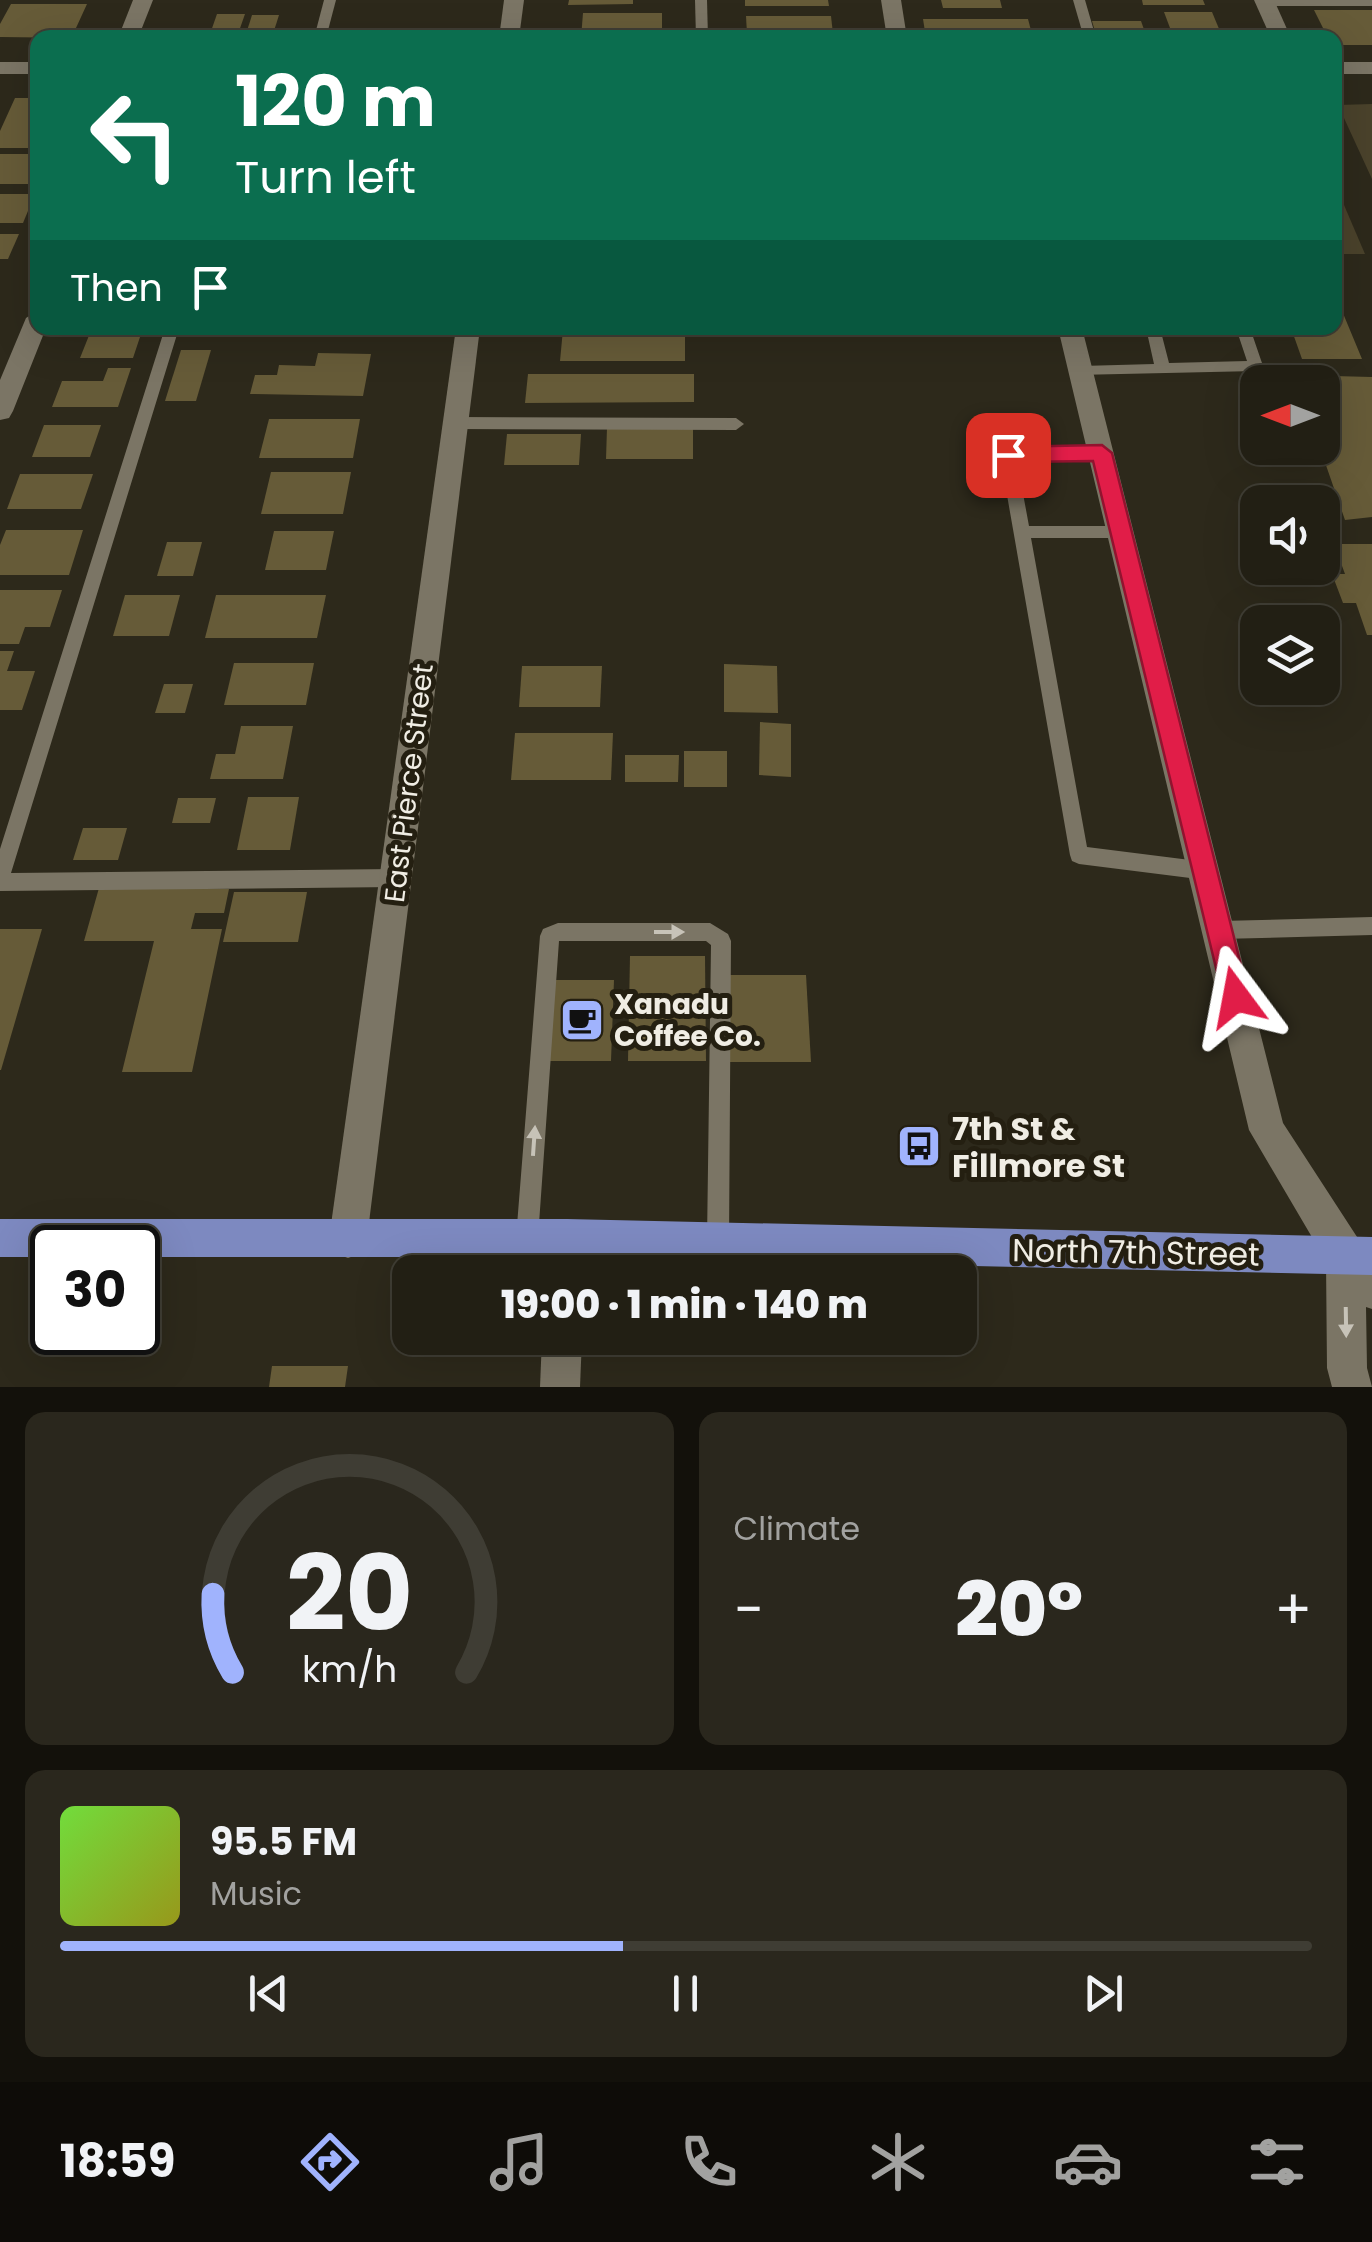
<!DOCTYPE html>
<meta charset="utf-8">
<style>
body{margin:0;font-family:Poppins,sans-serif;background:#2a271d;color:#f1f3f6;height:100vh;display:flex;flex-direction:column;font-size:38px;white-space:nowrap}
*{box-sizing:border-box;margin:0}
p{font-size:32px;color:#a2a2a0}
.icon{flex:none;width:55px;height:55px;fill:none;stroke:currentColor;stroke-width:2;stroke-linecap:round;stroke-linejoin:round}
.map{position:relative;height:1387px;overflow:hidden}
.panel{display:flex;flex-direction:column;gap:25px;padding:25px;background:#13110b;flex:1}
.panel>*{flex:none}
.banner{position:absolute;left:30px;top:30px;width:1312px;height:305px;border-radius:20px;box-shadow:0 10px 40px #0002,0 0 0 2px #3f3d34;background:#0b6e4f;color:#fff;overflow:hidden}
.needle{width:65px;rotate:270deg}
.buttons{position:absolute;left:1240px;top:365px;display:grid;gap:20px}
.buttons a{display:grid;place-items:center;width:100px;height:100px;border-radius:20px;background:#221f14;box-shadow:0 10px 40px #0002,0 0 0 2px #3f3d34;font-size:50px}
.speed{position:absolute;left:30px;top:1225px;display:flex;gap:20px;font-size:50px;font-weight:700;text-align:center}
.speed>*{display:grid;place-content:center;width:130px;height:130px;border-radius:50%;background:#221f14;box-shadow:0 10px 40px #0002,0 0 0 2px #3f3d34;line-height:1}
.speed .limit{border:5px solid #111;border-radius:15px;background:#fff;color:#111}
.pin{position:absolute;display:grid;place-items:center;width:85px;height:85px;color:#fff;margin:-42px;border-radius:20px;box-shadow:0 5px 15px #0006}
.me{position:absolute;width:110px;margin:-55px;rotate:347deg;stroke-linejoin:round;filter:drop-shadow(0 0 8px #0008)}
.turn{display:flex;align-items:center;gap:35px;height:210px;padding:0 40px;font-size:45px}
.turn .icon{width:130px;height:130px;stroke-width:2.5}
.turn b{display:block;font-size:70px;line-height:85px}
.then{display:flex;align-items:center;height:95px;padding:0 40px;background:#0003;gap:20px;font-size:38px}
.big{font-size:75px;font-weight:800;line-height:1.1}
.panel .tile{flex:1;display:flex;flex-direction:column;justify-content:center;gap:15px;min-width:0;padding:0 35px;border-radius:20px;background:#2a271d}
.panel .dial{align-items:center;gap:0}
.dial svg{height:260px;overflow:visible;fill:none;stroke:#3f3d34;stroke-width:7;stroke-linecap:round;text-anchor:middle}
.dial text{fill:#f1f3f6;stroke:none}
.song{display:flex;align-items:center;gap:30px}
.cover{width:120px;height:120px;border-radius:15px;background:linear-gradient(135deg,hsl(100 70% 55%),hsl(60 70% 35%))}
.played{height:10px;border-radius:5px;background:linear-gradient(90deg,#a0b3fd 45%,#3f3d34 45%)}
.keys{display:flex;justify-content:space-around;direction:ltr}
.heat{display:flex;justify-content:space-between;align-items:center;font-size:55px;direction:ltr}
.panel .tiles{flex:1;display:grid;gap:25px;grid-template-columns:1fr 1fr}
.tile:last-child{grid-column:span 2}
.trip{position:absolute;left:392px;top:1255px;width:585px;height:100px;border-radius:20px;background:#221f14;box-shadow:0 10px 40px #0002,0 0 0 2px #3f3d34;font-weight:800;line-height:100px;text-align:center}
.tab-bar{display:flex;height:160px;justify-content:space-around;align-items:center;background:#0e0c08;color:#a2a2a0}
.tab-bar .icon{width:70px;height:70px}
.tab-bar .on{color:#a0b3fd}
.tab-bar b{font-size:45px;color:#f1f3f6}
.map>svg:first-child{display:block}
.green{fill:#4a422b}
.building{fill:#665b38}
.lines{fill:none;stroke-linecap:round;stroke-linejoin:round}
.service{fill:#7b7565;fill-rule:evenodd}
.minor{fill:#7b7565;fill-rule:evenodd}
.primary{fill:#7d89c0;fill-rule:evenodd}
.oneway{fill:#c7c3b8}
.route{fill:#e11d48;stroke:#92132f;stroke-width:2.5}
.labels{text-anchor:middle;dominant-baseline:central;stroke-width:10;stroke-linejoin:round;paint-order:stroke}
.street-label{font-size:28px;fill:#f0ede4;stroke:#241f11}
.poi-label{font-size:28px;font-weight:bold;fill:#f0ede4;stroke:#241f11;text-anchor:start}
.near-poi-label{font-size:32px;font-weight:bold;fill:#f0ede4;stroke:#241f11;text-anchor:start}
.near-street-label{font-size:32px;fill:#f0ede4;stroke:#241f11}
</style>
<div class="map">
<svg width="1372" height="1387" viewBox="0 0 1372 1387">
<rect width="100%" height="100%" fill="#2d291b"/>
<g class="green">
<path d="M1372 104V179L1338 105Z"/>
<path d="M1335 184 1365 254H1335Z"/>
</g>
<g class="building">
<path d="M569 0H633V4L568 5Z"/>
<path d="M745 0H828L829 6H745Z"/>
<path d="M941 0H1000L1002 8H943Z"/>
<path d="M1142 0H1203L1205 5H1143Z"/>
<path d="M11 4H87L76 28H86L81 38 0 37V24Z"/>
<path d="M1314 10H1372V45H1335V38H1328Z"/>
<path d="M1164 12H1212L1222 36H1173Z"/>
<path d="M583 13H662V38H581Z"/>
<path d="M217 14H245L238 34H210Z"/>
<path d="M252 15H279L273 34H246Z"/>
<path d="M746 16H831L833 34H747Z"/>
<path d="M923 19H1028L1033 38H926Z"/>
<path d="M1092 21H1141L1147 38H1097Z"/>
<path d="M15 98H37L38 148H0V131Z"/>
<rect x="0" y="154" width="38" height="30"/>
<path d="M0 194H35L23 223H0Z"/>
<path d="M0 234H19L8 259H0Z"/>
<path d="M1335 294 1362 359H1302L1291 328H1335Z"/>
<path d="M92 328H143L133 358H80Z"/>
<path d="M563 329H685V361H560Z"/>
<path d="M181 350H211L196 401H165Z"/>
<path d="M318 353 371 354 363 396 250 394 255 375H277L279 365 315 366Z"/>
<path d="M108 368H131L118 407H52L62 381H103Z"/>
<path d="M528 374H694V402L525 403Z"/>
<path d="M1295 375 1372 377V517L1345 520 1320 448 1322 382H1297Z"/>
<path d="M269 419H360L353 458H259Z"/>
<path d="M44 425H101L90 457H32Z"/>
<path d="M607 428H693V459H606Z"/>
<path d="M507 434H581L579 465H504Z"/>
<path d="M271 472H351L343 514H261Z"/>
<path d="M20 474H93L81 509H7Z"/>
<path d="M6 530H83L69 575H0V545Z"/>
<path d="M274 531H334L326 570H265Z"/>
<path d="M167 542H202L193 576H157Z"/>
<path d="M1334 544H1372V635H1367L1356 603H1343L1332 574H1345Z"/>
<path d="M0 590H62L50 627H25L19 644H0Z"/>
<path d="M125 595H180L169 636H113Z"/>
<path d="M216 595H326L317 638H205Z"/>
<path d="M0 651H14L7 671H35L22 710H0Z"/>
<path d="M234 663H314L306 705H224Z"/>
<path d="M724 664 777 666 778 713 724 712Z"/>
<path d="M522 666H602L600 707H519Z"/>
<path d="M164 684H193L185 713H155Z"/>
<path d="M760 722 791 724V777L759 775Z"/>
<path d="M241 726H293L283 779H210L216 754H235Z"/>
<path d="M515 733H613L611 780H511Z"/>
<rect x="684" y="751" width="43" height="36"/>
<path d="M625 755H679L678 782H625Z"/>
<path d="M248 797H299L290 850H237Z"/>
<path d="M178 798H216L210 823H172Z"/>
<path d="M83 828H127L118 860H73Z"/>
<path d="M99 888 229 889 224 913H195L191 929H222L192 1072H122L154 941H84Z"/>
<path d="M234 892H307L298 942H223Z"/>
<path d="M0 929H42L1 1070H0Z"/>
<path d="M630 956H705L706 1061H628Z"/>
<path d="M726 975H806L811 1062H728Z"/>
<path d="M554 980H614L611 1061H549Z"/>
<path d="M910 1142H935L936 1151H911Z"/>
<path d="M272 1366H348L345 1387H269Z"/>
</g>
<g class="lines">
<g class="service">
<path d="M324 0H336L326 38H314Z"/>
<path d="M695 0H707L708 38H696Z"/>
<path d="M1073 0H1085L1096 38H1084Z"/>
<path d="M1263 0H1372V6H1265L1259 3Z"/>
<path d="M165 328H179L11 873 396 869 403 872 406 878 403 884 396 887 0 891V849Z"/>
<path d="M1146 328H1160L1169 363 1247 361 1236 328H1250L1263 366 1256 371 1076 375V367L1081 366 1154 364Z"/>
<path d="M455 417 736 418 744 424 736 430 455 429 447 423Z"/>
<path d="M1102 447 1110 453 1102 459 1017 461 1029 526H1121L1129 532 1121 538H1031L1087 847 1206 862 1213 865 1216 871 1213 877 1206 880 1079 864 1072 861 1070 855 1000 455 1008 449Z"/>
<path d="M1372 917V935L1220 939 1213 937 1210 930 1213 923 1220 921Z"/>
<path d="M558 923H710L728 934 731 941 729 1241 726 1249 718 1252 710 1249 707 1241 711 945 706 941H559L538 1238 535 1246 527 1249 519 1246 516 1238 540 936 543 929Z"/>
</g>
<g class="minor">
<path d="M133 0H153L138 38H118Z"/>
<path d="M504 0H524L519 38H499Z"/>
<path d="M881 0H901L907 38H887Z"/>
<path d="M1254 0H1274L1291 38H1271Z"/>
<rect x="0" y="62" width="38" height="12"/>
<rect x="1335" y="62" width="37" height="12"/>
<path d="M38 310V328H46L13 411 9 418 0 420V380L26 318Z"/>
<path d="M456 328H480L367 1239 362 1253 348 1258 334 1253 329 1239Z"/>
<path d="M1058 328H1082L1283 1123 1372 1260V1309L1366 1307 1367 1368 1372 1387H1332L1327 1368 1326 1261 1249 1130Z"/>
<path d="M567 1219 581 1224 586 1238 584 1272H546L548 1238 553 1224Z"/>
<path d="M542 1338H582L580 1387H540Z"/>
</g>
<path class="primary" d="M0 1219H567L1372 1237V1275L567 1257H138V1248H52V1257H0Z"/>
</g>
<defs><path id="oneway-solid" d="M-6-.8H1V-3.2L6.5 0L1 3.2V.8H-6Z" transform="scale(2.5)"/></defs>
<g class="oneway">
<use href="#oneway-solid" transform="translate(669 932)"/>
<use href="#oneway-solid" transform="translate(534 1141) rotate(-86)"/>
<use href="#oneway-solid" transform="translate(1346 1322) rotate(89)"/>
</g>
<path class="route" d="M1102 445 1112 453 1249 997 1245 1006 1236 1010 1226 1006 1223 997 1093 461 1008 462 997 455 1008 447Z"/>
<defs>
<g id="cafe-square" transform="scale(2.25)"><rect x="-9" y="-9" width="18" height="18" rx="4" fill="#a0b3fd" stroke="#241f11"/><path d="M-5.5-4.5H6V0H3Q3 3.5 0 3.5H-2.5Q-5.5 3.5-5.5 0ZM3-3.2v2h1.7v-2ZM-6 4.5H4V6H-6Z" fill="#111"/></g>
<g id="bus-square" transform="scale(2.25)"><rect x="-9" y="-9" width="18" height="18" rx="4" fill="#a0b3fd" stroke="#241f11"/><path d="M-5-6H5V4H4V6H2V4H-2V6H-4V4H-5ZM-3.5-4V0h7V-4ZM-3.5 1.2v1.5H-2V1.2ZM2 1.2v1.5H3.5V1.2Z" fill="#111"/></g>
</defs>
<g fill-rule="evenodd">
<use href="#cafe-square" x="582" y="1020"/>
<use href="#bus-square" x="919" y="1146"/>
</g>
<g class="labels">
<g class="street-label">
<text transform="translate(409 783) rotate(-83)">East Pierce Street</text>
</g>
<g class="poi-label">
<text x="614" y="1004">Xanadu<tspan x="614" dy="32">Coffee Co.</tspan></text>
</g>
<g class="near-poi-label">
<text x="952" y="1128">7th St &amp;<tspan x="952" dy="37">Fillmore St</tspan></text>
</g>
<g class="near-street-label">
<text transform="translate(1136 1252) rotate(1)">North 7th Street</text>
</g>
</g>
</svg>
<div class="buttons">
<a><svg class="needle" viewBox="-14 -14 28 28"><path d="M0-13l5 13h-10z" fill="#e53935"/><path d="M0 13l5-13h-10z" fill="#a2a2a0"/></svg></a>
<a><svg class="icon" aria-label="sound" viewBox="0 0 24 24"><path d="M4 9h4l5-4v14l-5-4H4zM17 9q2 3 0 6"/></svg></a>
<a><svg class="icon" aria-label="layers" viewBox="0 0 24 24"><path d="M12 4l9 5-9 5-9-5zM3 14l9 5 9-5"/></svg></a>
</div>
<div class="speed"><div class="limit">30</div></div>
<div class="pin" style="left:1008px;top:455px;background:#d93025"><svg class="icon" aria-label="arrive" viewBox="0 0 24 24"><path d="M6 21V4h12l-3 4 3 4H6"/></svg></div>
<svg class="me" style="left:1236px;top:997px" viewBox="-20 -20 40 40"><path d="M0-17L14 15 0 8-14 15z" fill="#e11d48" stroke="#fff" stroke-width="4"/></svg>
<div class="trip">19:00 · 1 min · 140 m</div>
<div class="banner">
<div class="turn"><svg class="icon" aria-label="left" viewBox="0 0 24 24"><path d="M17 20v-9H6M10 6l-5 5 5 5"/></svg><div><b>120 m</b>Turn left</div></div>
<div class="then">Then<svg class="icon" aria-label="arrive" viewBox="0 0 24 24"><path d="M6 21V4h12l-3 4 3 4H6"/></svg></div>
</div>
</div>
<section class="panel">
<div class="tiles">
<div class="tile dial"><svg viewBox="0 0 100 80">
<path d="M14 69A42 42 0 1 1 86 69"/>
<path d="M14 69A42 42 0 0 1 8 45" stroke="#a0b3fd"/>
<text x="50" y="56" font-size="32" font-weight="700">20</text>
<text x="50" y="72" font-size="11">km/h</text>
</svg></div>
<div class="tile"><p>Climate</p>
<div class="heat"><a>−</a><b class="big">20°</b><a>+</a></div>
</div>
<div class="tile">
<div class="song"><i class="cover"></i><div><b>95.5 FM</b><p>Music</p></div></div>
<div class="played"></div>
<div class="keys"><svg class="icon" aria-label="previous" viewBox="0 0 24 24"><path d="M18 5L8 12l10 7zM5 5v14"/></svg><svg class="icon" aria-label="pause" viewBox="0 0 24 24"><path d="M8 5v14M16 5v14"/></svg><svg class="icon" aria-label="next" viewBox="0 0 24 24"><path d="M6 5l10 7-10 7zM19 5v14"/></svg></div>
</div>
</div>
</section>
<nav class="tab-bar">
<b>18:59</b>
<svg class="icon on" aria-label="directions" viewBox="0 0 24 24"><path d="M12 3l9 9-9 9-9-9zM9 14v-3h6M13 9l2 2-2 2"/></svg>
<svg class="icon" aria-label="music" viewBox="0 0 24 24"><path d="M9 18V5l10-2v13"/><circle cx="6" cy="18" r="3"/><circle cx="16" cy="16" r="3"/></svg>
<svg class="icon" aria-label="phone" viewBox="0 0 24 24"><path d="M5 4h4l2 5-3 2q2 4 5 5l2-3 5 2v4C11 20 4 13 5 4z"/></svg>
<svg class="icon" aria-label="climate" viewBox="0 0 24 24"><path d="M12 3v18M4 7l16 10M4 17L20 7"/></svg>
<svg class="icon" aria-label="car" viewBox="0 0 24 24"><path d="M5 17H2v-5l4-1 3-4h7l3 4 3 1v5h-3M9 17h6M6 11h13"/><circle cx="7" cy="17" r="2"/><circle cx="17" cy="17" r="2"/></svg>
<svg class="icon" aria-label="filters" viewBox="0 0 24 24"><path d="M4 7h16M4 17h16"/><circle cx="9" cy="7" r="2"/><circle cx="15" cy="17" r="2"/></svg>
</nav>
